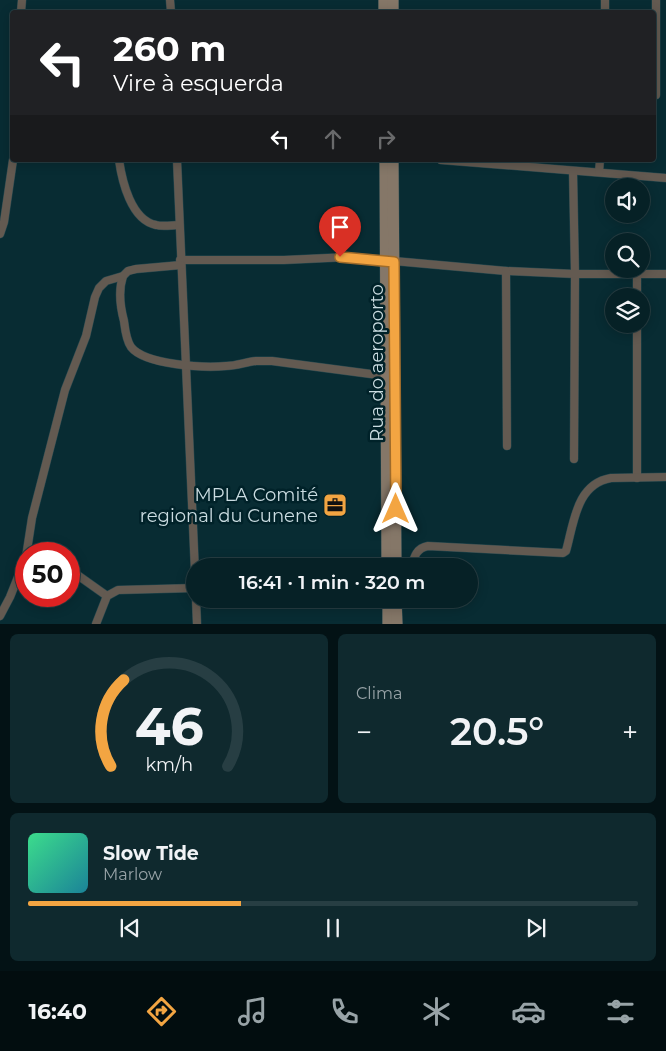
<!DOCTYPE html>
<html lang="pt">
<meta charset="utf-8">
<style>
body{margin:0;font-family:Montserrat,sans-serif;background:#0f292e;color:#f1f3f6;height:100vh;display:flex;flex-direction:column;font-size:19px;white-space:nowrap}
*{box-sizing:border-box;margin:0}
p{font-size:16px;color:#98a3a7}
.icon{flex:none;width:28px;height:28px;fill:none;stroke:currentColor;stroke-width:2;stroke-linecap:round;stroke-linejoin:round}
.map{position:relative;height:624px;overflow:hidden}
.side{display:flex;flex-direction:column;gap:10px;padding:10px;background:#031215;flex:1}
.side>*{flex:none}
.top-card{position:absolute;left:10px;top:10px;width:646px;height:152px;border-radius:5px;box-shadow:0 2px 12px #0003,0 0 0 1px #273e43;background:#202124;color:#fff;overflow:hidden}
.fabs{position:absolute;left:605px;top:178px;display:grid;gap:10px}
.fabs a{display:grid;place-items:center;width:45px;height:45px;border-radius:50%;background:#062126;box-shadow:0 2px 12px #0003,0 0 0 1px #273e43;font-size:25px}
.speed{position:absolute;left:15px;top:542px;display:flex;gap:10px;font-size:25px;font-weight:700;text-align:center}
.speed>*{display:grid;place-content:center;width:65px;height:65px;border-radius:50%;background:#062126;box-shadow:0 2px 12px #0003,0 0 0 1px #273e43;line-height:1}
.speed .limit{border:8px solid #d22;background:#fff;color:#111}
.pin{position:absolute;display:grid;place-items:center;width:42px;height:42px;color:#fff;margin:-51px -21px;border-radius:50% 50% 50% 0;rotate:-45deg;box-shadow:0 0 5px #0007}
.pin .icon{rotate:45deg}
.me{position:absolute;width:55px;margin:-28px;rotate:0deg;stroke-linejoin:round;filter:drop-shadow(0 0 4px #0008)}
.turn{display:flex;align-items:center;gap:18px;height:105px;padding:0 20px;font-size:22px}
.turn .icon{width:65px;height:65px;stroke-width:2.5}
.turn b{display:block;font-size:35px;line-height:42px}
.lanes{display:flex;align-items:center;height:48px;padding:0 20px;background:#0003;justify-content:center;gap:25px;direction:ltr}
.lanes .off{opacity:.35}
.big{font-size:38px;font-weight:600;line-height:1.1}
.side .card{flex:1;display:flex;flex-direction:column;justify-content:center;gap:8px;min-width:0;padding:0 18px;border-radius:8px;background:#0f292e}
.side .dial{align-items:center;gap:0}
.dial svg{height:130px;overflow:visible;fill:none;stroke:#273e43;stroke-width:7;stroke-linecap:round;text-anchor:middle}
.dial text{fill:#f1f3f6;stroke:none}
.song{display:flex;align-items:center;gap:15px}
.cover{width:60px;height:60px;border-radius:8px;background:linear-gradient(135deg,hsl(150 70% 55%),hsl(190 70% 35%))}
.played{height:5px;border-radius:2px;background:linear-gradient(90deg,#f3a542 35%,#273e43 35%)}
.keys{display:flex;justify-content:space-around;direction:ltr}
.heat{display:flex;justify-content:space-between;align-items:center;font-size:28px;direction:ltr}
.side .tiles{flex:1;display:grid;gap:10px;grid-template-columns:1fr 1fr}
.card:last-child{grid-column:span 2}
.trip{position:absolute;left:186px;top:558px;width:292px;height:50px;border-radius:25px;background:#062126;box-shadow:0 2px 12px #0003,0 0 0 1px #273e43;font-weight:600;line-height:50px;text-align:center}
.tab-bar{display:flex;height:80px;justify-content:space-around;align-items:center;background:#020d0f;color:#98a3a7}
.tab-bar .icon{width:35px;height:35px}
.tab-bar .current{color:#f3a542}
.tab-bar b{font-size:22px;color:#f1f3f6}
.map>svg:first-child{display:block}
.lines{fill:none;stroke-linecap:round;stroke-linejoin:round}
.street-casing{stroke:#27484f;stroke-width:9}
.secondary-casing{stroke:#27484f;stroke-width:12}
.street{stroke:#635a51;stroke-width:8}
.secondary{stroke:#857768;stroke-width:11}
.route-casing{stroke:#9e6b2b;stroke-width:12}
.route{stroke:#f3a542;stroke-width:9}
.labels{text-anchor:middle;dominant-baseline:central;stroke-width:5;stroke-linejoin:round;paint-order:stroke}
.street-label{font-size:18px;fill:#cadce1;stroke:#002229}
.poi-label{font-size:18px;fill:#cadce1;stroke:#002229;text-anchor:end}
</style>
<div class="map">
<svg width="666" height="624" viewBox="0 0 666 624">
<rect width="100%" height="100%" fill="#082c33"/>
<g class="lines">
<g class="street-casing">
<g id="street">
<path d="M170 0 171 12"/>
<path d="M21 12 22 0"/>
<path d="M605 12V0"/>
<path d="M656 95V0"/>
<path d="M119 160C122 181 131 220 156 225 163 227 172 225 179 225"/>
<path d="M177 160 195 572"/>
<path d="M441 160 666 178"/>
<path d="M573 171 575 274 574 459"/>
<path d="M599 172 600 160"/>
<path d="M0 234 4 222 13 160"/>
<path d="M180 260H284L349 257 506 271 575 274H666"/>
<path d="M506 271 507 446"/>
<path d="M123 276C118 291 120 306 124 321 125 329 126 340 131 347 145 365 204 368 226 366 236 366 246 362 256 361 261 361 267 361 272 361L386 376"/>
<path d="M637 296V274"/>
<path d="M637 478V324"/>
<path d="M412 566C414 556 417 548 428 546L563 553 566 551C574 523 576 484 611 478L666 477"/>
<path d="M69 569 107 596"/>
<path d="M196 599 197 624"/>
<path d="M0 616 10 597 26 557 32 518 65 390 86 336 95 297 99 288 106 281 123 276 128 271 136 269 181 265"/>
<path d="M96 624 107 596 118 590 195 588"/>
</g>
</g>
<g class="secondary-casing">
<g id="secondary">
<path d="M384 0V12"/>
<path d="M393 0V12"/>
<path d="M385 160 387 566"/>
<path d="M393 160 396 566"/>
<path d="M388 599V624"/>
<path d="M396 599 397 624"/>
</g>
</g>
<use href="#street" class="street"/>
<use href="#secondary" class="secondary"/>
</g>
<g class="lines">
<g class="route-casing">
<path id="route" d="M340 257 394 262 396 509"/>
</g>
<use href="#route" class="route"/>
</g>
<defs>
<g id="office-square" transform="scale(1.25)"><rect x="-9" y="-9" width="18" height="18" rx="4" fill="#f3a542" stroke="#002229"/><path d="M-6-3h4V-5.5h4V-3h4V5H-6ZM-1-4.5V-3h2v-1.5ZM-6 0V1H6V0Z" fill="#111"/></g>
</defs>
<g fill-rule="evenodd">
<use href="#office-square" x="335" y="505"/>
</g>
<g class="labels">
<g class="street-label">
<text transform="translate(377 363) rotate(-90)">Rua do aeroporto</text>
</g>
<g class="poi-label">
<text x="318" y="495">MPLA Comité<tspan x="318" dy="21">regional du Cunene</tspan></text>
</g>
</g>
</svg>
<div class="fabs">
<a><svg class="icon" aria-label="sound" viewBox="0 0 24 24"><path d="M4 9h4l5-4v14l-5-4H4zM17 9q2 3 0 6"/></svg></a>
<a><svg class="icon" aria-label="search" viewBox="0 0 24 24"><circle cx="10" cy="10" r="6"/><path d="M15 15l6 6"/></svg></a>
<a><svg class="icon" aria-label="layers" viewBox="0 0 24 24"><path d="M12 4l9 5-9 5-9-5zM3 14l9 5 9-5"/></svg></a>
</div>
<div class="speed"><div class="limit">50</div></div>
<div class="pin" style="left:340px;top:257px;background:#d93025"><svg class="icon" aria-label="arrive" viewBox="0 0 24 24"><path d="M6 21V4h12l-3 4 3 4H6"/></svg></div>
<svg class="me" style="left:396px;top:509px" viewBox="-20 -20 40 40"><path d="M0-17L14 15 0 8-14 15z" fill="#f3a542" stroke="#fff" stroke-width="4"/></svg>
<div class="trip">16:41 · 1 min · 320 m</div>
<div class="top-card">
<div class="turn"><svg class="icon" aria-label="left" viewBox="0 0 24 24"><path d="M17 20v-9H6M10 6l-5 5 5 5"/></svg><div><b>260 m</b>Vire à esquerda</div></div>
<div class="lanes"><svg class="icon" aria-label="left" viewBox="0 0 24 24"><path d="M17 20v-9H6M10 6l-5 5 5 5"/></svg><svg class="icon off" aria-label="ahead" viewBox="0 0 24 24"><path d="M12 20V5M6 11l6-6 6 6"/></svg><svg class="icon off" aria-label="right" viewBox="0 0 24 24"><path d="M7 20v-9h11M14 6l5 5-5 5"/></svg></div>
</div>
</div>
<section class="side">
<div class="tiles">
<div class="card dial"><svg viewBox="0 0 100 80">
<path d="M14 69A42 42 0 1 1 86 69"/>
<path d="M14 69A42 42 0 0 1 22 16" stroke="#f3a542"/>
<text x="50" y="56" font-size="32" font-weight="700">46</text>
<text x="50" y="72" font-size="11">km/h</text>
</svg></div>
<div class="card"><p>Clima</p>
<div class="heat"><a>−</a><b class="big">20.5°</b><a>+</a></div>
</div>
<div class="card">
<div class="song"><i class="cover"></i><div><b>Slow Tide</b><p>Marlow</p></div></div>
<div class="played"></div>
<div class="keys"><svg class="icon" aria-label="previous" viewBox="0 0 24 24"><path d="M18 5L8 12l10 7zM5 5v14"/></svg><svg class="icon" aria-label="pause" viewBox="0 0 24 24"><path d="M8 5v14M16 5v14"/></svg><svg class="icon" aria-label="next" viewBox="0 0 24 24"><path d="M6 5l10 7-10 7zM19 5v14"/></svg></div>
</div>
</div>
</section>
<nav class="tab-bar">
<b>16:40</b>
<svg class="icon current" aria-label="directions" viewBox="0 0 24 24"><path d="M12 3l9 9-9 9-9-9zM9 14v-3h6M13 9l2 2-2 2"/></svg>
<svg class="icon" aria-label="music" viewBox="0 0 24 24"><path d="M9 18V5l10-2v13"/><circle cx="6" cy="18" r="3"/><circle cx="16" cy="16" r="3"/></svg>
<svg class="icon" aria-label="phone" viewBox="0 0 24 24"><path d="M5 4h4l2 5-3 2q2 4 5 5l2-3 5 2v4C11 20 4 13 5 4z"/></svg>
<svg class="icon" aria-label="climate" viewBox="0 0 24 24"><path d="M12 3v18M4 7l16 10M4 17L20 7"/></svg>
<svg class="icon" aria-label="car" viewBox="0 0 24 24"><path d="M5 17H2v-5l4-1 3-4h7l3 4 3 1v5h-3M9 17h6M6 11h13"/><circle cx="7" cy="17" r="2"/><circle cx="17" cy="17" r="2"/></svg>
<svg class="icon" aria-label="filters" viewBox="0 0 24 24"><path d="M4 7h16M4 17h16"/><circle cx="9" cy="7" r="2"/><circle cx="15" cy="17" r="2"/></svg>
</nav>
